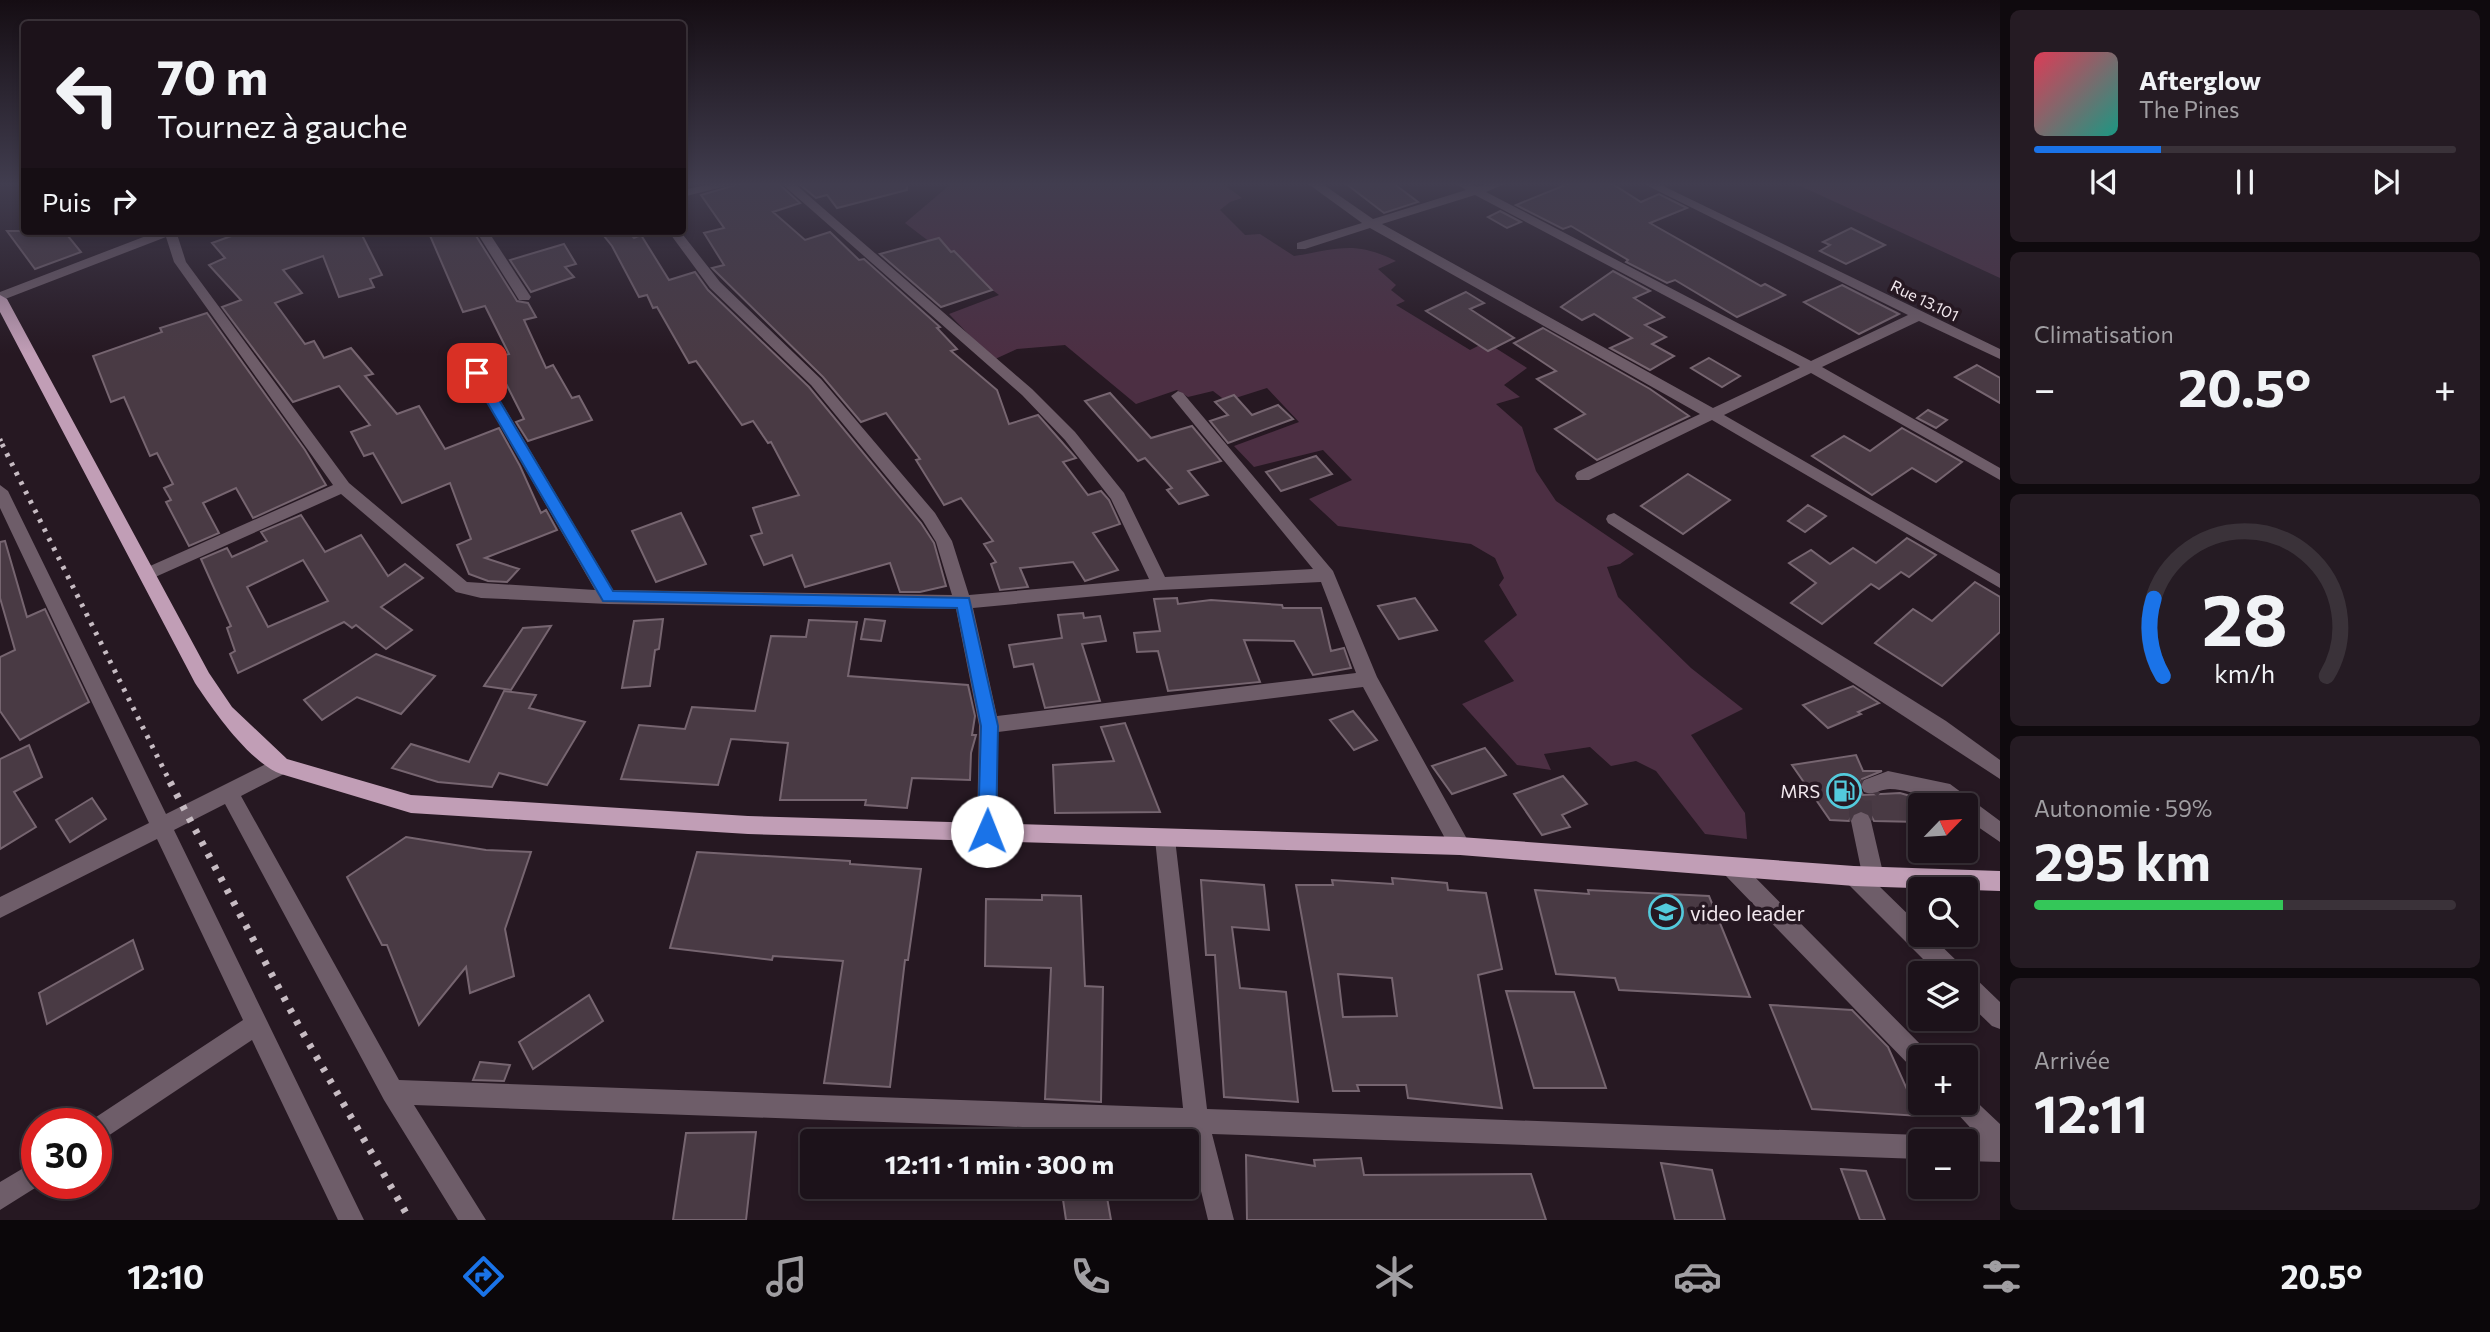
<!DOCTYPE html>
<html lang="fr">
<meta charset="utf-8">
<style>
body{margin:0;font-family:Commissioner,sans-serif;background:#251b23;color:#f1f3f6;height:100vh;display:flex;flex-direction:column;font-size:26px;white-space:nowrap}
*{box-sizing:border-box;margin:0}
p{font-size:23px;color:#a09ea2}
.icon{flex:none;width:38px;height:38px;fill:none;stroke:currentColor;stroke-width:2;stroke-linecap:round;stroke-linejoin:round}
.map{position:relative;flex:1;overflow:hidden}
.sheet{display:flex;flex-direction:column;gap:10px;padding:10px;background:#0f0a0e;width:490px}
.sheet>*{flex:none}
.hud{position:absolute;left:21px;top:21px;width:665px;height:214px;border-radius:7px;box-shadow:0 4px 10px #0003,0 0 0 2px #3a3239;background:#1c121a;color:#f1f3f6;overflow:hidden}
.needle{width:46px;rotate:65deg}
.fabs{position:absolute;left:1908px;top:793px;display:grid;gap:14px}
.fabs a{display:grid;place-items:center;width:70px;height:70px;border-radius:7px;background:#1c121a;box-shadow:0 4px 10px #0003,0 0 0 2px #3a3239;font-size:35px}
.speed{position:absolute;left:21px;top:1108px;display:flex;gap:14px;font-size:35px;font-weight:700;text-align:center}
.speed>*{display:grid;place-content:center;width:91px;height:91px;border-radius:50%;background:#1c121a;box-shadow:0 4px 10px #0003,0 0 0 2px #3a3239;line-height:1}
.speed .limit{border:10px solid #d22;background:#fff;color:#111}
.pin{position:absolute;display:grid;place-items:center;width:60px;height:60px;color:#fff;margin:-30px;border-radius:14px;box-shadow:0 4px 10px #0006}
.me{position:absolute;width:77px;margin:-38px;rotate:1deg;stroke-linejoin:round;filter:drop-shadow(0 0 5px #0008)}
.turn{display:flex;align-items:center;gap:24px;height:147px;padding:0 21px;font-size:32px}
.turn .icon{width:91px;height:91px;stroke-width:2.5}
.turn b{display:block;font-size:49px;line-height:60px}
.then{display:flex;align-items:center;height:66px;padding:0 21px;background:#0003;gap:14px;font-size:26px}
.big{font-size:52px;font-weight:700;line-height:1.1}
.sheet .tile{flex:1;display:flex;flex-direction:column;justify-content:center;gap:10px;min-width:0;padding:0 24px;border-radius:10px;background:#251b23}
.sheet .dial{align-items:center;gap:0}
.dial svg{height:182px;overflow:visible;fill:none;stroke:#3a3239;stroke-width:7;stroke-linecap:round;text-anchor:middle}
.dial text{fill:#f1f3f6;stroke:none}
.song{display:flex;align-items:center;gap:21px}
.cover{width:84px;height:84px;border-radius:10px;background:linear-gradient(135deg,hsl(350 70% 55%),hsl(170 70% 35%))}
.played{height:7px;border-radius:4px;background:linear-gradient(90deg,#1a73e8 30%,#3a3239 30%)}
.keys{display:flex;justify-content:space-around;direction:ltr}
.heat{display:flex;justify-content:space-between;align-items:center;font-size:38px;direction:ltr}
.charge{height:10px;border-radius:5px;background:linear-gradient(90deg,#34c759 59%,#3a3239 0)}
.trip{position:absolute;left:800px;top:1129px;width:399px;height:70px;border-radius:7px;background:#1c121a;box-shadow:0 4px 10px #0003,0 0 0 2px #3a3239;font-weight:700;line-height:70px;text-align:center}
.tab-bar{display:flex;height:112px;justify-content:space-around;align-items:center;background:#0b070a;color:#a09ea2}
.tab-bar .icon{width:49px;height:49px}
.tab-bar .selected{color:#1a73e8}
.tab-bar b{font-size:32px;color:#f1f3f6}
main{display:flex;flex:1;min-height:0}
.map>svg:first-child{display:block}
.green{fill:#4c2f43}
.building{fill:#493a44;stroke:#766570;stroke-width:2;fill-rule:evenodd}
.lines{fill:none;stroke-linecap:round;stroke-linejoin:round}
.minor-tunnel{stroke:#453741;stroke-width:23;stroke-dasharray:23 11;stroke-linecap:butt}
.minor{fill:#6e5d69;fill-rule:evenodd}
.major{fill:#c19eb6;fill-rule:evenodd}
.rail-far2{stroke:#c7bcc3;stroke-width:4.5;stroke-dasharray:2.5 5;stroke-linecap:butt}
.rail-far1{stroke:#c7bcc3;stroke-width:5;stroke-dasharray:3.5 7;stroke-linecap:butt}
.rail{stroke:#c7bcc3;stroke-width:7;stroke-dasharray:4.5 9;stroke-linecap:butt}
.route{fill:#1a73e8;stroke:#114b97;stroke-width:2}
.labels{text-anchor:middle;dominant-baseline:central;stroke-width:7;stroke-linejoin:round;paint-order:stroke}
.far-street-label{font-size:16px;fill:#f2e8ee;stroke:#261822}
.poi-label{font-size:18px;fill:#f2e8ee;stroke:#261822;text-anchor:end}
.near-poi-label{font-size:21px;fill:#f2e8ee;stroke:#261822;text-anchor:start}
</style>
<main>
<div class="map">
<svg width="2000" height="1220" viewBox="0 0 2000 1220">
<rect width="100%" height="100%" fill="#261822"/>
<g class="green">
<path d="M952 183H1222L1242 198 1230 202 1220 210 1245 235 1260 234 1294 256C1338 249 1354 240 1396 261L1378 269 1396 285 1391 290 1405 301 1396 305 1470 350 1486 342 1527 368 1504 385 1520 397 1496 404 1522 427 1536 471 1556 501 1634 554 1620 564 1607 567 1618 597 1691 668 1743 709 1691 735 1745 813 1747 839 1705 834 1656 771 1636 761 1611 766 1590 747 1544 754 1551 770 1517 765 1462 704 1514 681 1484 641 1517 615 1499 585 1504 578 1495 558 1471 544 1338 526 1309 499 1352 480 1323 450 1254 467 1234 446 1299 422 1267 388 1226 401 1213 391 1188 397 1177 390 1136 404 1065 345 1017 349 993 360 949 314 999 295 905 223Z"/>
<path d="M1794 183H2000V278Z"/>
</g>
<g class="building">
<path d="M742 183H778L800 203 773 212 805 240 830 232 859 260 864 259 940 327 937 328 957 349 951 351 997 390 1009 424 1038 415 1076 458 1063 462 1088 495 1101 491 1109 500 1120 524 1093 533 1118 570 1085 581 1073 562 1020 568 1028 587 1000 590 991 564 996 562 984 544 993 541 961 498 944 505 916 460 920 459 886 413 861 422 823 377 712 268 724 265 704 233 724 228 701 195Z"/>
<path d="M798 183H907V190L837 208 827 195 816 198Z"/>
<path d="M1345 183H1393L1418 202 1384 213Z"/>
<path d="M1570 183H1611L1641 202 1659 194 1687 208 1650 223 1761 286 1765 284 1785 295 1737 317 1675 280 1667 283 1626 262 1628 260 1571 226 1563 229 1516 205Z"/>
<path d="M1500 211 1521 222 1507 228 1488 217Z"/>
<path d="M1851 228 1885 245 1846 264 1820 251 1830 245 1823 242Z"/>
<path d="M7 231H64L81 252 35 269Z"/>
<path d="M245 231H360L382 275 370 279 374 287 339 297 323 256 283 270 302 293 275 303 305 344 314 341 324 358 351 348 373 374 365 376 397 414 419 406 445 449 499 428 520 466 541 513 546 510 557 530 485 558 519 569 507 582 488 581 469 574 457 545 471 539 450 483 402 503 373 453 364 456 351 432 370 425 339 386 293 402 222 307 241 300 209 265 225 258 212 243Z"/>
<path d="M428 231H473L517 301 528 303 536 317 524 320 546 368 553 365 572 398 579 396 592 420 528 441 516 422 524 419 493 358 509 354 485 306 463 312Z"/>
<path d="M600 231H628L634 238 641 235 669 280 695 272 708 290 809 387 921 523 934 543 946 586 920 592H900L890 563 805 587 792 555 764 565 751 536 762 533 753 508 799 495 771 442 768 443 753 421 742 425 696 361 689 363 657 307 653 308 647 295 639 297 612 246Z"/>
<path d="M939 238 951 252 954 251 992 290 941 307 880 254Z"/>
<path d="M564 244 576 264 565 267 574 277 531 292 510 260Z"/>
<path d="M1613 271 1650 291 1634 298 1664 317 1645 325 1666 337 1652 344 1674 356 1650 370 1610 348 1632 338 1594 314 1582 320 1561 307Z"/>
<path d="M1842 285 1899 314 1859 334 1804 302Z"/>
<path d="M1466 292 1484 303 1470 309 1514 338 1488 351 1426 311Z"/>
<path d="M207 313 305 450 326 485 253 518 236 488 203 503 219 533 189 546 166 502 171 500 164 488 173 484 157 453 150 456 124 397 111 402 93 356 162 332 160 328Z"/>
<path d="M1543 328 1650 389 1689 416 1597 460 1555 429 1585 414 1537 379 1556 371 1514 343Z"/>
<path d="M1709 358 1740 376 1722 387 1691 368Z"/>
<path d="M1977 365 2000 378V403L1955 377Z"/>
<path d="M1110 393 1151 438 1192 426 1221 461 1188 471 1208 495 1179 504 1167 490 1172 488 1145 458 1138 461 1085 401Z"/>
<path d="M1234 395 1252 415 1278 405 1293 419 1228 443 1210 421 1228 415 1215 402Z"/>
<path d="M1928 410 1947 420 1936 428 1917 418Z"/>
<path d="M1902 428 1962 462 1936 482 1912 468 1872 495 1812 456 1844 436 1870 451Z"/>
<path d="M1316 456 1332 474 1281 491 1266 472Z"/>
<path d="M1688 474 1730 500 1683 534 1641 506Z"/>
<path d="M1808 505 1826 516 1805 532 1788 521Z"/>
<path d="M681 513 706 564 656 582 632 531Z"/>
<path d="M301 515 325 552 361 535 388 576 405 564 423 578 381 607 412 630 386 649 356 625 352 628 344 622 238 673 230 654 235 651 227 628 231 626 201 559 227 548 232 557 267 541 261 532ZM303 560 328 601 268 627 247 587Z"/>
<path d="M1907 538 1936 555 1909 577 1901 572 1879 589 1871 584 1822 624 1791 603 1816 583 1789 563 1811 550 1830 564 1853 548 1876 563Z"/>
<path d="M5 541 27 617 45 609 89 702 20 740 0 711V657L15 650 0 598V542Z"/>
<path d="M1975 582 2000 597V632L1942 686 1875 643 1913 609 1932 621Z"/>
<path d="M1177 598 1178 604 1211 600 1282 605 1283 608H1321L1331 651 1344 648 1351 668 1313 675 1294 641 1244 640 1260 682 1168 691 1158 651 1137 652 1134 633 1160 631 1154 599Z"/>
<path d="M1415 598 1437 630 1399 639 1378 606Z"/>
<path d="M1083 613 1084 618 1100 616 1106 641 1082 644 1100 701 1045 708 1033 664 1014 667 1009 645 1062 638 1058 615Z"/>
<path d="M663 619 659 649 655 650 650 686 622 688 634 621Z"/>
<path d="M865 619 885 621 881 641 861 639Z"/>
<path d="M809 620 857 622 848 676 968 685 975 716 972 735H976L971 753 970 780 912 778 907 808 865 805 866 800H780L788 743 731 739 718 785 621 779 639 725 685 729 692 707 755 711 771 636 806 637Z"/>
<path d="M551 626 511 690 484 686 523 628Z"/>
<path d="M376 654 435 676 401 714 357 697 322 720 304 700Z"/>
<path d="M1853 686 1879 703 1858 712 1861 714 1828 728 1803 705Z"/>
<path d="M504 691 536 695 529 708 585 722 547 785 499 773 492 787 438 782 392 768 411 744 469 762Z"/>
<path d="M1353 711 1377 740 1354 750 1330 720Z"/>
<path d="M1125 723 1160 812 1055 813 1053 765 1114 761 1101 727Z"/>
<path d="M29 745 42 777 14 792 36 827 0 849V759Z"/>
<path d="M1485 748 1506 775 1452 794 1432 766Z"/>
<path d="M1856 755 1863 771H1882L1862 779 1859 787 1863 795 1900 793 1942 805H1920V822L1874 821 1870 814 1862 810 1853 813 1849 821 1830 820 1792 765Z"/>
<path d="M1563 776 1587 804 1562 815 1570 827 1542 835 1514 794Z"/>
<path d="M92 798 106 819 70 842 56 820Z"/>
<path d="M406 837 486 850 531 852 505 929 514 976 470 993 466 967 419 1025 387 945H382L347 877Z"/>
<path d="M697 852 850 861V864L921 869 908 960H905L890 1087 824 1083 843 961 773 956 772 960 670 948Z"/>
<path d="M1392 878 1447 883 1448 890 1486 893 1502 969 1478 975 1502 1108 1408 1098 1406 1085H1357L1359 1091H1333L1296 885H1333L1332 880 1393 884ZM1338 974 1392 978 1397 1016 1343 1017Z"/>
<path d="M1201 880 1264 885 1269 930 1232 927 1240 988 1286 992 1298 1102 1224 1097 1215 955H1206Z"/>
<path d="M1535 890 1589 894 1588 890 1709 896 1750 997 1619 990 1615 978 1556 974Z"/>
<path d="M1042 895 1081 896 1085 986 1103 987 1101 1102 1045 1099 1051 968 985 966 986 899 1042 900Z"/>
<path d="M133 940 143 969 47 1024 39 993Z"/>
<path d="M1506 991 1574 992 1606 1088H1534Z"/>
<path d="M589 995 603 1021 533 1069 519 1042Z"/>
<path d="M1770 1005 1852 1010 1888 1047 1919 1116 1812 1109Z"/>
<path d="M480 1062 510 1065 504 1081 473 1080Z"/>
<path d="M756 1132 746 1220H673L686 1133Z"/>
<path d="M1246 1155 1315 1166 1314 1160 1361 1158 1364 1175 1531 1174 1546 1220H1247Z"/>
<path d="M1661 1163 1712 1170 1725 1220H1675Z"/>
<path d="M1841 1169 1866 1171 1885 1220H1860Z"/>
<path d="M1061 1186H1105L1111 1220H1066Z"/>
</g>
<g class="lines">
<path class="minor-tunnel" d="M1861 821 1860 801 1871 786"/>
<g class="minor">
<path d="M716 183H739L682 197V190Z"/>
<path d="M781 183H794L1032 389 1075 432 1124 493 1165 577 1313 569 1171 396 1178 391 1183 393 1333 571 1377 677 1467 839 1470 846 1467 853 1460 855 1453 853 1363 687 998 732 997 831 994 837 987 840 980 837 977 831 979 725 956 609 608 604 481 598 456 592 341 494 153 578H141L138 574 141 570 333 485 174 262 166 237 0 301V292L159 231H176L186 262 349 483 467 582 595 590 470 373 477 368 484 373 613 590 952 595 936 542 923 521 811 385 710 288 668 231H680L720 282 821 379 935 513 952 541 969 595 1149 579 1111 499 1065 440 1022 395ZM1321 582 1356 673 997 716 973 608 1160 590Z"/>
<path d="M1307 183H1321L1373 219 1466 190 1455 183H1470L1477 187 1489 183H1507L1486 192 1811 361 1908 315 1642 183H1657L2000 349V359L1919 321 1822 367 2000 468V480L1811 373 1724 415 2000 574V588L1712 420 1589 480H1577L1575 476 1577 472 1700 414 1370 228 1305 249H1297V243L1362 223ZM1475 195 1800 367 1713 408 1382 224Z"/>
<path d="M476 231H488L531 297 529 300H519Z"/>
<path d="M0 485 8 491 166 814 274 760 281 758 288 760 291 766 288 772 241 796 399 1080 1183 1108 1155 839 1158 832 1165 830 1172 832 1175 839 1207 1109 1920 1135 1930 1141H1920V1159L1212 1134 1234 1220H1208L1187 1133 414 1105 486 1220H458L384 1100 225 804 174 830 364 1220H338L252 1040 96 1144V1124L87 1123 243 1020 157 839 0 918V897L149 823 0 508Z"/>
<path d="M1614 513 1946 721 2000 760V779L1608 523 1606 519 1608 515Z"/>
<path d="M1888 771 1950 784 2000 821V842L1965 818V805C1940 805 1917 790 1890 789 1880 789 1874 796 1864 792L1861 786 1864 780Z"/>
<path d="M1861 812 1868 815 1871 821 1884 877 1878 885 1920 926V934H1929L1961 965 1964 973H1937L1847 883 1843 876 1847 869 1854 866 1861 869 1851 821 1854 815Z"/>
<path d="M1731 857 1738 860 1928 1052 1930 1057H1920V1072L1912 1068 1724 874 1721 867 1724 860Z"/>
<path d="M1965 973 1973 976 2000 1002V1029L1992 1026 1965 1000Z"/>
<path d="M1965 1091 2000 1124V1162L1965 1161V1141L1956 1140 1965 1137H1979L1954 1110 1950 1102H1965Z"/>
<path d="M37 1160V1183H43L0 1210V1182Z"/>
</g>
<path class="major" d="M0 295 7 299 209 673 232 707 287 759 411 795 748 816 1460 837 1854 866 2000 871V891L1854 886 1460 855 748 834 411 813 281 774C250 763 213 710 195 683L0 312Z"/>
<path class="rail-far2" d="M0 439 3 446"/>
<path class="rail-far1" d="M2 444 171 784"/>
<path class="rail" d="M170 782 300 1028 410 1220"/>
</g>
<linearGradient id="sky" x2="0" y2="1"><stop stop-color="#150d13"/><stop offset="0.52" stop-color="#413d4f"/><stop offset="1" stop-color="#413d4f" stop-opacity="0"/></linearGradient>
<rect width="2000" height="354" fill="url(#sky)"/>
<path class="route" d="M477 369 483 373 613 591 969 598 998 726 996 831 994 837 987 839 981 837 978 831 981 726 957 608 603 601 470 373Z"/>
<defs>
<g id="fuel-ring" transform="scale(1.75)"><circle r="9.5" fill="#261822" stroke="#53cadc" stroke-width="1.5"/><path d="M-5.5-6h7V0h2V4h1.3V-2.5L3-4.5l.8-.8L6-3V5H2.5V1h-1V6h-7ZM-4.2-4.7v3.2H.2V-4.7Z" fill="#53cadc"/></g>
<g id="school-ring" transform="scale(1.75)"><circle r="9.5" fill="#261822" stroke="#53cadc" stroke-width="1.5"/><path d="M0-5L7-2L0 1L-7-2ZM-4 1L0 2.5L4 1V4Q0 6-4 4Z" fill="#53cadc"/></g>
</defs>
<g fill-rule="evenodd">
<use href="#fuel-ring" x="1844" y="791"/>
<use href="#school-ring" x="1666" y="912"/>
</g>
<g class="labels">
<g class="far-street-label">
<text transform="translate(1925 300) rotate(26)">Rue 13.101</text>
</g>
<g class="poi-label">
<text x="1820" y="791">MRS</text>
</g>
<g class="near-poi-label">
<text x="1690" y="912">video leader</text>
</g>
</g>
</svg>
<div class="fabs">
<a><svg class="needle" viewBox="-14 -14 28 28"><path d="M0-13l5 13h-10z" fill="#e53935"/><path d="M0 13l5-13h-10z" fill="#a09ea2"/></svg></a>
<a><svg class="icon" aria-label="search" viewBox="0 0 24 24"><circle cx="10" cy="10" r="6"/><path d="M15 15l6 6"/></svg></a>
<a><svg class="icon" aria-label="layers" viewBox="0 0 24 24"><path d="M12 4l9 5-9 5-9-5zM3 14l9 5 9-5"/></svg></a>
<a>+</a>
<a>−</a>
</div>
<div class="speed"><div class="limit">30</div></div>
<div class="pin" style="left:477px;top:373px;background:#d93025"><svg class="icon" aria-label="arrive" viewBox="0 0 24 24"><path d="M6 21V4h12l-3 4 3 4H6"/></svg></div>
<svg class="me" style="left:987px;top:831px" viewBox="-20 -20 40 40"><circle r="19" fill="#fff"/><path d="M0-13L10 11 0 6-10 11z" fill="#1a73e8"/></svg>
<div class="trip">12:11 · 1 min · 300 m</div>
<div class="hud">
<div class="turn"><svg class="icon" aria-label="left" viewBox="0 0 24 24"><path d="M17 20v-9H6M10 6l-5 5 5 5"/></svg><div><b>70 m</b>Tournez à gauche</div></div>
<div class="then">Puis<svg class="icon" aria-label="right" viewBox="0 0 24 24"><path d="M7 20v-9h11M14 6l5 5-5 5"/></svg></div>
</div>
</div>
<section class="sheet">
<div class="tile">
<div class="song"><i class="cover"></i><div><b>Afterglow</b><p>The Pines</p></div></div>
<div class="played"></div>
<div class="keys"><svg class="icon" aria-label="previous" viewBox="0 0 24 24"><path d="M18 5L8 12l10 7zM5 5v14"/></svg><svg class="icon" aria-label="pause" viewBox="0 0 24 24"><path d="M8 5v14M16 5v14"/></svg><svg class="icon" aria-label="next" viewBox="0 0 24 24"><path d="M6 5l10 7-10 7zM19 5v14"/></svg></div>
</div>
<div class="tile"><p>Climatisation</p>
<div class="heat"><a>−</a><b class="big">20.5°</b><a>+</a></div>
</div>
<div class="tile dial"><svg viewBox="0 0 100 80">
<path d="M14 69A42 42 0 1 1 86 69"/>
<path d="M14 69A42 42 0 0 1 10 35" stroke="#1a73e8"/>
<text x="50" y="56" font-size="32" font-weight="700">28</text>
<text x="50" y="72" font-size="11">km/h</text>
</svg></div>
<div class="tile"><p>Autonomie · 59%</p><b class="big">295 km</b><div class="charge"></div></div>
<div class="tile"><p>Arrivée</p><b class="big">12:11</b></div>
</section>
</main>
<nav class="tab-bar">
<b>12:10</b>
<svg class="icon selected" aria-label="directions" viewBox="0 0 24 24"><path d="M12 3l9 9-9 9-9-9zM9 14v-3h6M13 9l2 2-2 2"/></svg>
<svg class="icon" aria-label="music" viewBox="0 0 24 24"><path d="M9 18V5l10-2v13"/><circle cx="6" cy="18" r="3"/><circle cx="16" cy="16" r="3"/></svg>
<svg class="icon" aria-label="phone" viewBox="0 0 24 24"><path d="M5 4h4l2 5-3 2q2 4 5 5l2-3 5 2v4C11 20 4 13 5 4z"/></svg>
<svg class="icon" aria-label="climate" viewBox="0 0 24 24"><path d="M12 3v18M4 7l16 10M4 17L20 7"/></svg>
<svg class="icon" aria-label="car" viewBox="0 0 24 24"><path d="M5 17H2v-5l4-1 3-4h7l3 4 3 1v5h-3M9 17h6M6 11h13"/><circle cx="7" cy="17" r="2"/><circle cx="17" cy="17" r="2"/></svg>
<svg class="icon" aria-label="filters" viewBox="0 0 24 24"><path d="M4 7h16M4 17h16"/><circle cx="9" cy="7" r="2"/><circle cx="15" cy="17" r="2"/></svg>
<b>20.5°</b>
</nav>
